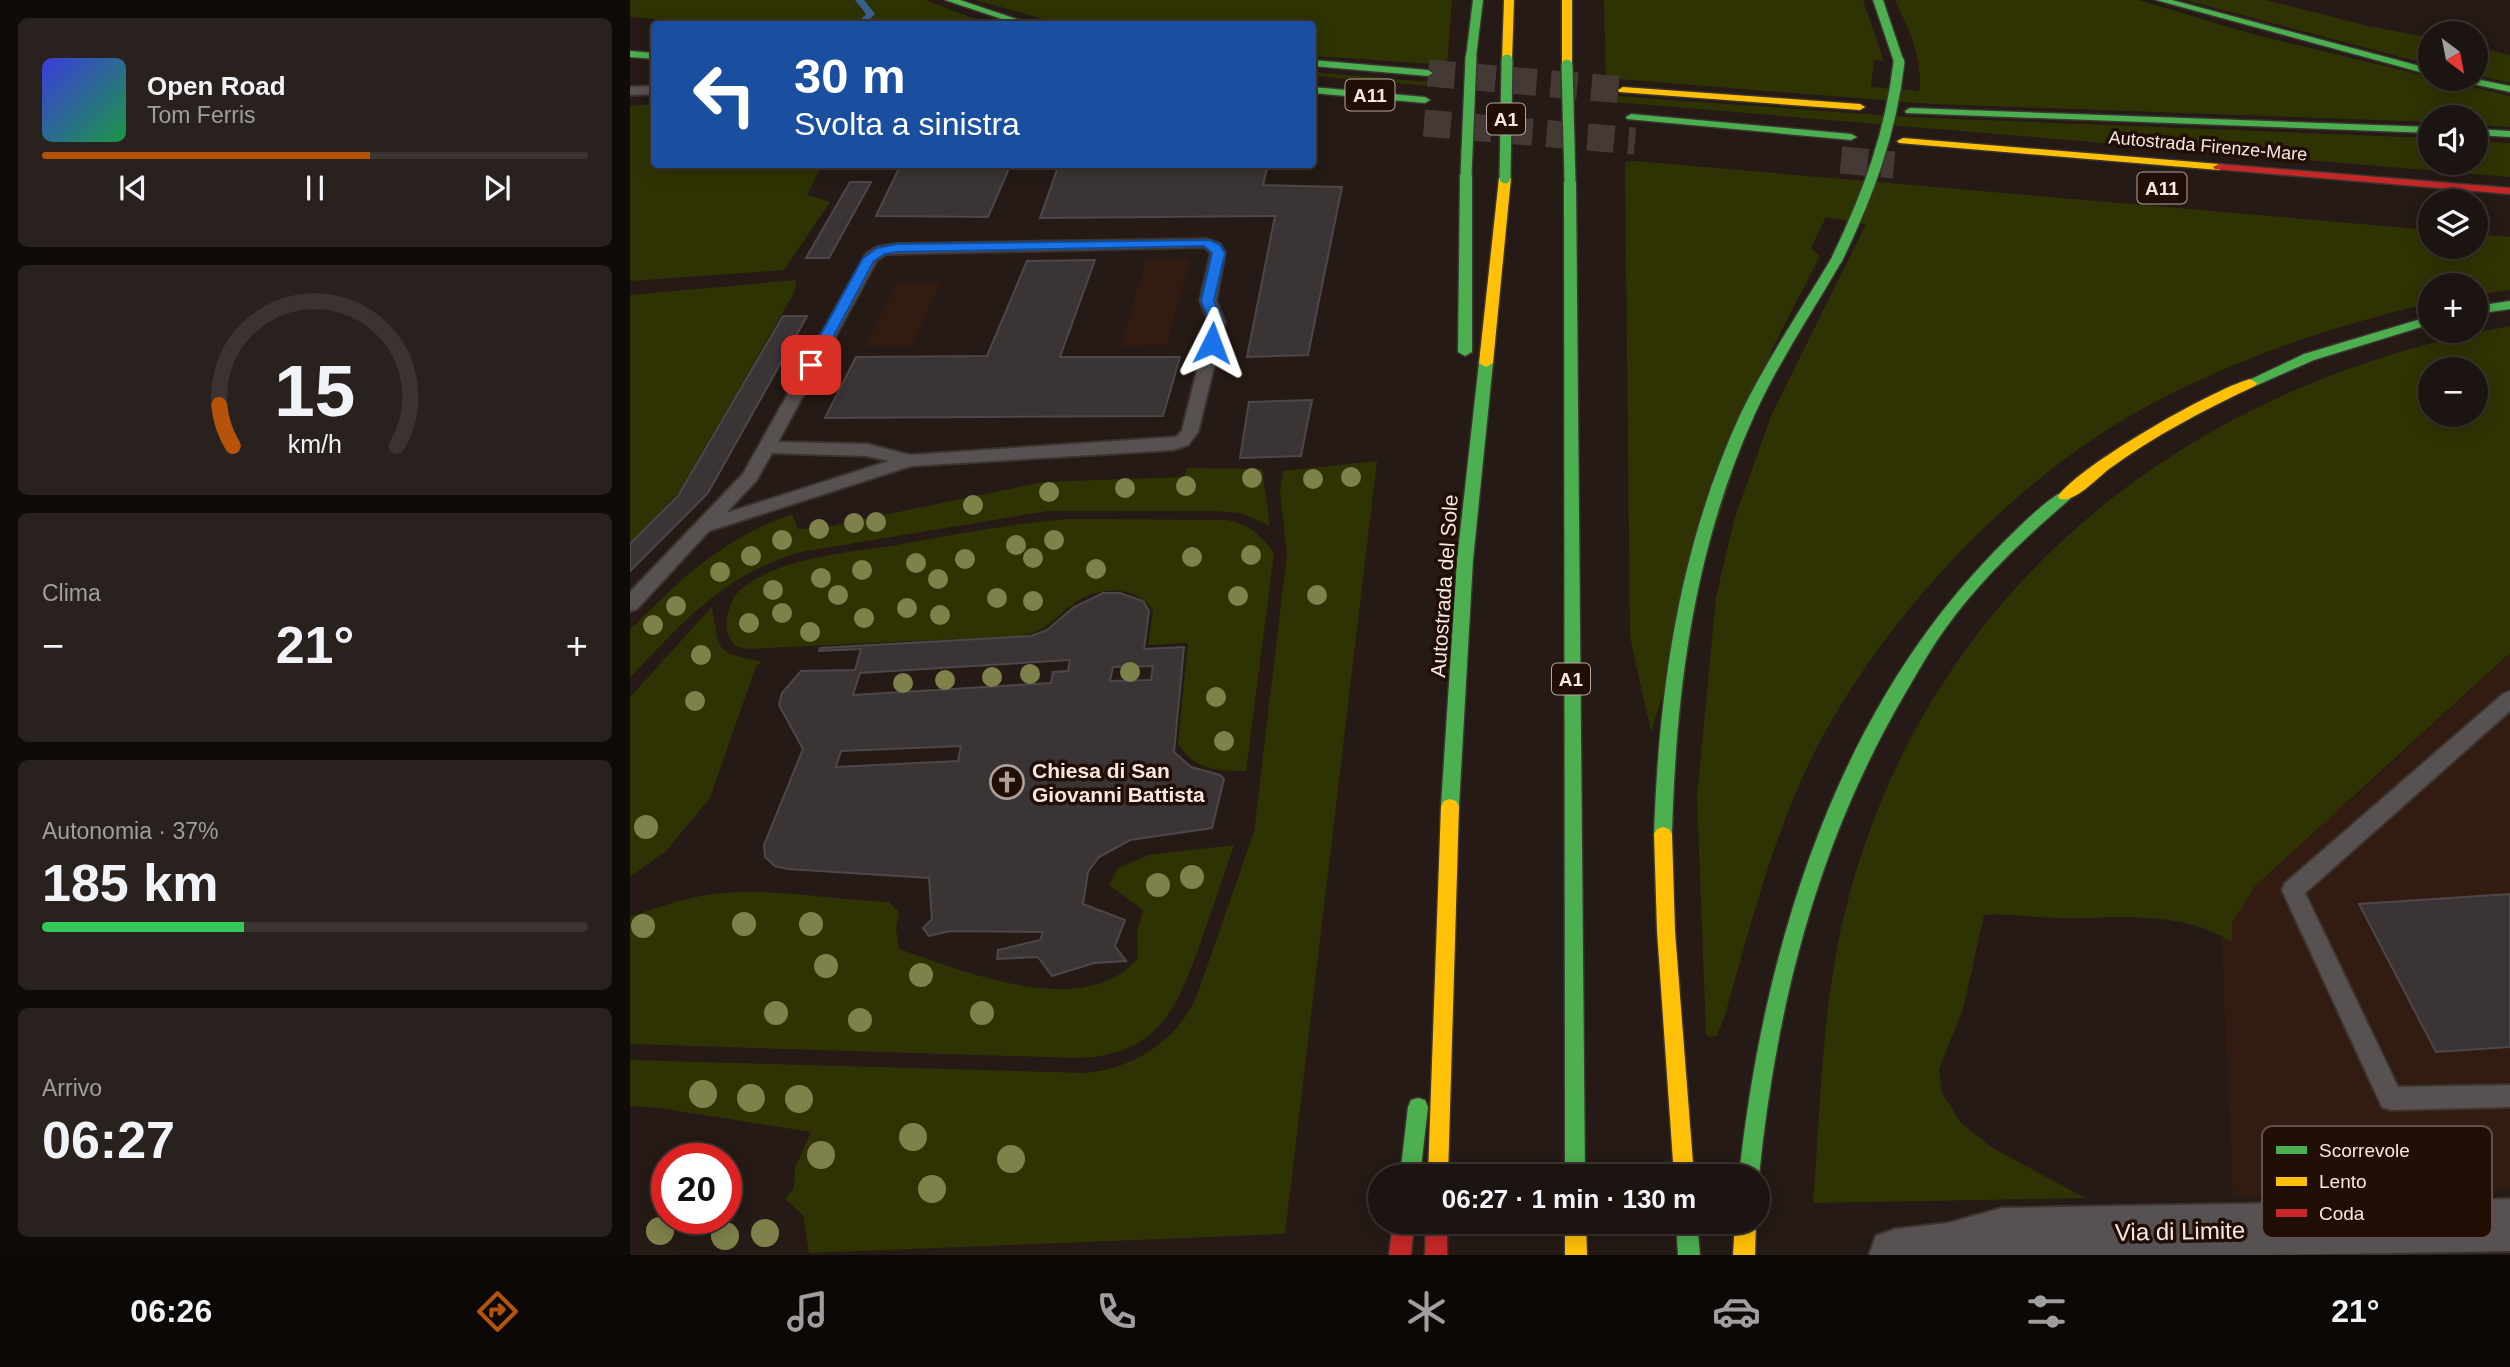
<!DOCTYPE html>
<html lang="it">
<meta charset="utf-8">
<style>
body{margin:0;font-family:Arial,sans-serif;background:#29211e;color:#f1f3f6;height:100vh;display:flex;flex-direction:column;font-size:26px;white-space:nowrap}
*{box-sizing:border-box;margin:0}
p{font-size:23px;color:#a09e9f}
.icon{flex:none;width:38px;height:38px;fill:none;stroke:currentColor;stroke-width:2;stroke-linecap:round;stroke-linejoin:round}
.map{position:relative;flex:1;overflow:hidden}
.sheet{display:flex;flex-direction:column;gap:18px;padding:18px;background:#0f0b09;width:630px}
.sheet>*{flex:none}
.banner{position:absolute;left:21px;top:21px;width:665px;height:147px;border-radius:7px;box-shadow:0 4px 18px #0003,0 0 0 2px #3a3330;background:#1a4fa0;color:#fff;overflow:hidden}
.needle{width:46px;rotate:148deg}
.buttons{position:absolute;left:1788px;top:21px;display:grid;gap:14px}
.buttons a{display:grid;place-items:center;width:70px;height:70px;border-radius:50%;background:#1c1410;box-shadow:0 4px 18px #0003,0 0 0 2px #3a3330;font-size:35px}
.speed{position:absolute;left:21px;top:1143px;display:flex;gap:14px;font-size:35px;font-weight:700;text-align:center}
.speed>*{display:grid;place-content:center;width:91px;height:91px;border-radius:50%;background:#1c1410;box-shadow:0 4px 18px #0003,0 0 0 2px #3a3330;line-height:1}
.speed .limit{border:10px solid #d22;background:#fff;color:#111}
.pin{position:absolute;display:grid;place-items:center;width:60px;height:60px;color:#fff;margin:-30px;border-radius:14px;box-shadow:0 4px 10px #0006}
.me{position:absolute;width:77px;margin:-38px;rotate:3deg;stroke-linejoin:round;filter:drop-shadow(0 0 5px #0008)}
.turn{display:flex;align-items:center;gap:24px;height:147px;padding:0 28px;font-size:32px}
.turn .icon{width:91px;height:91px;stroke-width:2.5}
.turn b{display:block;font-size:49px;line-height:60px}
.big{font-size:52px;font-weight:800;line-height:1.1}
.sheet .tile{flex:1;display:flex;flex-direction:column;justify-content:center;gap:10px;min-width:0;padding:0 24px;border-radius:10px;background:#29211e}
.sheet .dial{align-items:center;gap:0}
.dial svg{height:182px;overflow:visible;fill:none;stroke:#3a3330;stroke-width:7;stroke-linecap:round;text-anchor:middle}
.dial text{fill:#f1f3f6;stroke:none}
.song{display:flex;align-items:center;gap:21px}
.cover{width:84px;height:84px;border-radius:10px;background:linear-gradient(135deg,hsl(240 70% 55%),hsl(140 70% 35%))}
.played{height:7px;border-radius:4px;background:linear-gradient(90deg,#b45309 60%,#3a3330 60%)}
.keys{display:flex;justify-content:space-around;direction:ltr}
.heat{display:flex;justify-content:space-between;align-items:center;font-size:38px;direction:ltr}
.charge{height:10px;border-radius:5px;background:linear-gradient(90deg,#34c759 37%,#3a3330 0)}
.trip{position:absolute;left:738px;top:1164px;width:402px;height:70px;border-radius:35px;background:#1c1410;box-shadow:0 4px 18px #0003,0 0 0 2px #3a3330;font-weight:800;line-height:70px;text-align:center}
.dock{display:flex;height:112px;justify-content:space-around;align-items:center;background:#0b0806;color:#a09e9f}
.dock .icon{width:49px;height:49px}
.dock .on{color:#b45309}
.dock b{font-size:32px;color:#f1f3f6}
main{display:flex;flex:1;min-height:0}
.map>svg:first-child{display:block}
.built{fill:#321b11}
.green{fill:#2f3303;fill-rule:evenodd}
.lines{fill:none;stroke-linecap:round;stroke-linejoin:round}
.stream{fill:#385f8b;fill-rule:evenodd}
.building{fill:#3b3435;stroke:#4e4749;stroke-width:2;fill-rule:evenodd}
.highway-tunnel{stroke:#443934;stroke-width:27;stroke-dasharray:27 14;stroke-linecap:butt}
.lane-casing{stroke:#3c342f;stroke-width:4}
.street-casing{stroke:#3c342f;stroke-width:4}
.fast-casing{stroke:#3c342f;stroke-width:3}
.slow-casing{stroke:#3c342f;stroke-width:3}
.jam-casing{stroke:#3c342f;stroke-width:3}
.lane{fill:#575251;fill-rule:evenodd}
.street{fill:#575251;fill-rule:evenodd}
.fast{fill:#4caf50;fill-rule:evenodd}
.slow{fill:#ffc107;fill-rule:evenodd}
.jam{fill:#c62828;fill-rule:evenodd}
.fast-bridge-casing{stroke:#3c342f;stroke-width:14;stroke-linecap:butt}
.fast-bridge{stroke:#4caf50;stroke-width:11}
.tree{fill:#7e814a}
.route{fill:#1a73e8;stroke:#114b97;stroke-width:2}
.labels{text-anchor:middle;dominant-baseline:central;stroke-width:7;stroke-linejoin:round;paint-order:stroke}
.far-street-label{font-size:18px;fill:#f5e8e2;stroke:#210f07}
.shield{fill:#210f07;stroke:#b5a7a0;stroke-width:2}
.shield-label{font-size:19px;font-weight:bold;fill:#f5e8e2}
.street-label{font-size:21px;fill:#f5e8e2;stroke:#210f07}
.poi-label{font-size:21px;font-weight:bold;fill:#f5e8e2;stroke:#210f07;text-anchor:start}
.near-street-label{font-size:24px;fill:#f5e8e2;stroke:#210f07}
.key{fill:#210f07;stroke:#615049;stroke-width:2}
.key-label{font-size:19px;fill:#f5e8e2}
</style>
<main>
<section class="sheet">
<div class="tile">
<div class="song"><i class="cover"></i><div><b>Open Road</b><p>Tom Ferris</p></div></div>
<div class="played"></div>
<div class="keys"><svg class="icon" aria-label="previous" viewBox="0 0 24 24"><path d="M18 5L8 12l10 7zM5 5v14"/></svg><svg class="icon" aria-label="pause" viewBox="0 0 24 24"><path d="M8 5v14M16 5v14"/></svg><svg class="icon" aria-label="next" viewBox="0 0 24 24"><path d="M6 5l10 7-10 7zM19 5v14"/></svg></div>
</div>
<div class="tile dial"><svg viewBox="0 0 100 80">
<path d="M14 69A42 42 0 1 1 86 69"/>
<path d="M14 69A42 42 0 0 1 8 51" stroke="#b45309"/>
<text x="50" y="56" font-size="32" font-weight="700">15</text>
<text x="50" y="72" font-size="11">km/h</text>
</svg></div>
<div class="tile"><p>Clima</p>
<div class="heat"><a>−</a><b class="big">21°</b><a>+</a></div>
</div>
<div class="tile"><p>Autonomia · 37%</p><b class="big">185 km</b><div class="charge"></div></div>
<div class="tile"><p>Arrivo</p><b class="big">06:27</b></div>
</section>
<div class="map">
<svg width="1880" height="1255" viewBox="0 0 1880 1255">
<rect width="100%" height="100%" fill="#251a15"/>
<g class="built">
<path d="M516 259H560L537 345 491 346Z"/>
<path d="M268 282 311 283 281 346 235 347Z"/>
<path d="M1880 653V1190L1603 1196 1590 911 1739 784Z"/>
</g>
<g class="green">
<path d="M0 0H295L359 24H81L0 17Z"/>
<path d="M345 0H822L817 65 683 56 682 24H432Z"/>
<path d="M974 0H1233L1254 61 1244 60 1241 87 1289 91C1294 61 1278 27 1265 0H1509L1622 34 1880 96V127L1846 125V117H1801V122L1302 104 976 78Z"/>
<path d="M1555 0H1636L1738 26 1801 38V65Z"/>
<path d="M1846 47 1880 55V83L1846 75Z"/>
<path d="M683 72 823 84 824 88 683 76Z"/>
<path d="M985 96 1277 117 1801 138V163H1846V141L1880 143V177L985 102Z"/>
<path d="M24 104V164L192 165 177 195 200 202 154 270 0 281V106Z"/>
<path d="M1005 161 1801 230V247H1846V234L1880 237V290L1846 295V285H1801V303C1706 325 1616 355 1529 400 1389 471 1252 617 1182 757 1142 839 1120 927 1095 1015L1087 1036 1079 1037 1076 1034 1067 797 1086 597 1104 520 1141 416 1236 224 1196 217 1181 248 1190 256 1142 349 1021 732 1000 637 995 162Z"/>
<path d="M166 280 164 293 49 492 0 544V295Z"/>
<path d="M1880 326V653L1625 886 1602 923V942C1549 909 1489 919 1429 918 1404 918 1380 913 1354 915L1333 1009 1309 1069 1312 1093 1331 1123 1361 1147 1455 1198 1183 1203C1191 1102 1192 995 1219 896 1305 579 1565 382 1880 326ZM1801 369H1846V415H1801Z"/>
<path d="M747 461 655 1234 179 1253 173 1215 155 1199 164 1188 165 1168 181 1132 29 1108 0 1106V1060L456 1073C504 1068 545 1042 566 998L624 832 657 554 650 491 653 471Z"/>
<path d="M557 468 632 469 640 526 611 513 583 511H418L171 552C93 575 53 622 0 678V630C51 578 92 539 162 514L168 529 191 528 413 482 554 477Z"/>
<path d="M441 519 597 520C619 524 631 535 644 553L616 771C587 771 563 770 548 743L558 643 518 645 523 610C506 586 473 586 449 600 425 615 420 632 389 636L119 649 107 647C99 640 95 630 97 619 99 606 103 594 114 587 156 555 222 553 272 544 328 534 384 523 441 519Z"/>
<path d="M82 607C90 655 85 651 132 662L126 666 80 798 36 851 0 877V697Z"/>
<path d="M604 845C594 876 583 907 572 938 548 1006 530 1056 447 1058L0 1044V917C25 908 51 899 77 895 134 886 202 900 259 902L269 912 266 929 269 949C334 971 455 1022 508 958L507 932 513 910 479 885 488 868 519 855Z"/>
</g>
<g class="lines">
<path class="stream" d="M225 0H234L245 14 235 24H226L236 14Z"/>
</g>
<g class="building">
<path d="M271 164H381L358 217 246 216Z"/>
<path d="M429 164H638L633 185 712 187 678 355 617 357 645 216 410 218Z"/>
<path d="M220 182H241L199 258H176Z"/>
<path d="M465 260 430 357H550L533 416 195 418 226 357 357 356 397 261Z"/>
<path d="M153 316H177L78 493 0 571V544L48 496Z"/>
<path d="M682 400 671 456 610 458 619 402Z"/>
<path d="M473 593H490L513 601 519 611 514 649 554 647 544 752 561 767 590 775 594 779 582 828 500 840 469 857 458 872 453 904 495 920 485 946 496 961 464 963 422 976 408 957 367 959 368 950 410 940 413 932 320 931 299 936 293 928 302 919 299 878 158 869 145 866 135 857 134 845 173 749 149 705 152 693 171 671 225 670 231 649 189 651 190 648 401 636 417 630 444 607ZM440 660 438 671 423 672 421 683 223 695 230 673ZM523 666 521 680 480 681 483 667ZM331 746 328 761 206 767 211 751Z"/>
<path d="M1880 894V1047L1806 1052 1729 904Z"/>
</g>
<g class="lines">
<g class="highway-tunnel">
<path d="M798 73 993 90"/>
<path d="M794 123 1005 141"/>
<path d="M1211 160 1264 165"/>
</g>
<g class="lane-casing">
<g id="lane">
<path d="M24 86V94L0 95V87Z"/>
<path d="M576 239 590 244 595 253 586 301 595 322 568 432 558 445 543 450 281 466 79 531 7 609 0 611V592L113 474 236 254 247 247 267 244ZM574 247 581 253 570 301 579 322 552 431 546 437 280 455 237 444 148 442 247 260 256 254ZM142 453 237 456 259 461 96 513 126 481Z"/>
<path d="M1880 691V711L1675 893 1768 1087 1880 1085V1107L1761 1110 1752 1107 1652 890 1655 883 1873 694Z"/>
</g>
</g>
<g class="street-casing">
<path id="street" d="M1880 1199V1251L1635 1255H1239L1246 1236 1265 1229 1318 1223 1372 1208Z"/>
</g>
<g class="fast-casing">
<g id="fast">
<path d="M315 0H330L401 24H387Z"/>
<path d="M843 0H853L846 57 841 60 836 57Z"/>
<path d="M1243 0H1253L1274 62 1273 64 1264 62Z"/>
<path d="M1526 0H1542L1801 69V75Z"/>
<path d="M0 51 24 53V59L0 57Z"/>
<path d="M682 60 798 70 803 73 798 76 682 66Z"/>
<path d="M1828 79H1846L1880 86V92L1829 81Z"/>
<path d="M682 87 795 97 800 100 795 103 682 93Z"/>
<path d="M1280 108 1801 127V133L1276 113 1275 111Z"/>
<path d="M1001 114 1221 134 1227 137 1221 140 997 119 996 117Z"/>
<path d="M1846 129 1880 131V137L1846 135Z"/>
<path d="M836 172 842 175V352L835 356 828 352 830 175Z"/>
<path d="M940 179 946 182 955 1176H935L934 182Z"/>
<path d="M1207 255 1213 259C1183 311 1149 361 1124 416 1064 549 1046 689 1042 834L1039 839 1033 841 1027 839 1024 834C1029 689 1049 548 1110 415 1136 361 1170 311 1201 259Z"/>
<path d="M1880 301V309L1846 314V306Z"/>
<path d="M1801 316V324L1684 360 1625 386H1615L1613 383 1674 354Z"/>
<path d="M856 359 863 363 843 560 829 806 826 811 820 813 814 811 811 806 827 560 849 363Z"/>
<path d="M1435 491 1440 493 1442 496 1440 499C1396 537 1352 578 1318 625 1302 646 1289 670 1276 692 1188 841 1146 1006 1129 1176H1109C1133 953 1203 718 1363 553 1377 539 1418 496 1435 491Z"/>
<path d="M788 1098 795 1100 798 1107 790 1176H770L778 1107 781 1100Z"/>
<path d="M1046 1222H1067L1070 1255H1048Z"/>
</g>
</g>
<g class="slow-casing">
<g id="slow">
<path d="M874 0H884L882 60 877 63 872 60Z"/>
<path d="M932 0H942V65L937 68 932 65Z"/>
<path d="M993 87 1230 104 1235 107 1230 110 989 92 988 90Z"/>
<path d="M1273 138 1589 164 1595 167 1589 170 1269 143 1267 141Z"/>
<path d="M875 175 881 178 863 363 856 367 849 363 869 178Z"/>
<path d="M1620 379 1627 383 1625 386C1574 410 1524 436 1479 469 1467 478 1445 503 1430 499L1428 496C1452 464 1581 390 1620 379Z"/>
<path d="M820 799 826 801 829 806 818 1176H798L811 806 814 801Z"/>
<path d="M1033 827 1039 829 1042 834 1045 931 1064 1176H1044L1027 931 1024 834 1027 829Z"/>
<path d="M935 1222H956L957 1255H935Z"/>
<path d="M1105 1222H1126L1125 1255H1103Z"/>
</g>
</g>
<g class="jam-casing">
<g id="jam">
<path d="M1589 164 1880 188V194L1585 169 1583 167Z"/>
<path d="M763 1222H784L781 1255H759Z"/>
<path d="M796 1222H817V1255H795Z"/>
</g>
</g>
<use href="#lane" class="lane"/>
<use href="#street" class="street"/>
<use href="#fast" class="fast"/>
<use href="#slow" class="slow"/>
<use href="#jam" class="jam"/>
<g class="fast-bridge-casing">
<g id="fast-bridge">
<path d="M937 65 940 182"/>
<path d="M836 175 841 57"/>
<path d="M875 178 877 60"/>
<path d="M1207 259C1238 195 1261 133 1269 62"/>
</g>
</g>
<use href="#fast-bridge" class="fast-bridge"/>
</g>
<g class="tree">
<circle cx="721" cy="477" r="10"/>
<circle cx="622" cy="478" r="10"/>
<circle cx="683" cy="479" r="10"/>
<circle cx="556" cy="486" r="10"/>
<circle cx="495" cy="488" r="10"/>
<circle cx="419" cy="492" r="10"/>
<circle cx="343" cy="505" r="10"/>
<circle cx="246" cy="522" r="10"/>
<circle cx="224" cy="523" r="10"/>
<circle cx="189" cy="529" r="10"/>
<circle cx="152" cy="540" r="10"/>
<circle cx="424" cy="540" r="10"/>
<circle cx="386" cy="545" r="10"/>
<circle cx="621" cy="555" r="10"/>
<circle cx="121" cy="556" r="10"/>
<circle cx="562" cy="557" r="10"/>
<circle cx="403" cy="558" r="10"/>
<circle cx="335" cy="559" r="10"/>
<circle cx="286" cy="563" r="10"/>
<circle cx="466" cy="569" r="10"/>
<circle cx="232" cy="570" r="10"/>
<circle cx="90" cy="572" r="10"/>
<circle cx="191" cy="578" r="10"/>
<circle cx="308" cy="579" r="10"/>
<circle cx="143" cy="590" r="10"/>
<circle cx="208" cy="595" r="10"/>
<circle cx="687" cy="595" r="10"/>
<circle cx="608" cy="596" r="10"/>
<circle cx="367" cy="598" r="10"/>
<circle cx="403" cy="601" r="10"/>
<circle cx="46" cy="606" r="10"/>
<circle cx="277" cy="608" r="10"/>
<circle cx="152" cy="613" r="10"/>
<circle cx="310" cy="615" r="10"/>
<circle cx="234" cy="618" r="10"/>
<circle cx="119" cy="623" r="10"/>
<circle cx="23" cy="625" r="10"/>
<circle cx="180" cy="632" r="10"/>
<circle cx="71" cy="655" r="10"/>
<circle cx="500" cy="672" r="10"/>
<circle cx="400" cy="674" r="10"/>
<circle cx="362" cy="677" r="10"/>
<circle cx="315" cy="680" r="10"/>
<circle cx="273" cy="683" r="10"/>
<circle cx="586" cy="697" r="10"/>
<circle cx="65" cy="701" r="10"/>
<circle cx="594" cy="741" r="10"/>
<circle cx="16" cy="827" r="12"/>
<circle cx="562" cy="877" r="12"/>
<circle cx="528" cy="885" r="12"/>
<circle cx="114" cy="924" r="12"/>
<circle cx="181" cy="924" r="12"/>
<circle cx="13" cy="926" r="12"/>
<circle cx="196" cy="966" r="12"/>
<circle cx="291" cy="975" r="12"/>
<circle cx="146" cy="1013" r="12"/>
<circle cx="352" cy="1013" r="12"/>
<circle cx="230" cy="1020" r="12"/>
<circle cx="73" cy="1094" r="14"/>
<circle cx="121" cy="1098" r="14"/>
<circle cx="169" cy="1099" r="14"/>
<circle cx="283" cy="1137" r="14"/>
<circle cx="191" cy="1155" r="14"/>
<circle cx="381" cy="1159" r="14"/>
<circle cx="302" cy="1189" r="14"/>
<circle cx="30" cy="1231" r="14"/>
<circle cx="135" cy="1233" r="14"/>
<circle cx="95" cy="1236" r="14"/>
</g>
<path class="route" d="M580 240 590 245 595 253 584 301 593 322 587 346 576 343 580 322 571 301 582 253 574 246 267 252 255 254 244 261 188 365 181 369 174 365 233 258 247 248 267 244Z"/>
<defs>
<g id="church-ring" transform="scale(1.75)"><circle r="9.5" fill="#210f07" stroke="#aca09a" stroke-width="1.5"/><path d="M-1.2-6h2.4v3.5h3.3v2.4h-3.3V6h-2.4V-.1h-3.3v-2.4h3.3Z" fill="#aca09a"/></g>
</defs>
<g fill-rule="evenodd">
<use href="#church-ring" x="377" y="782"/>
</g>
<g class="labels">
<g class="far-street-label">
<text transform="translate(1578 146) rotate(5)">Autostrada Firenze-Mare</text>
</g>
<g class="shield">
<rect x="715.5" y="79.5" width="49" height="31" rx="5"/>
<rect x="857" y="103.5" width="38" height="31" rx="5"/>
<rect x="1507.5" y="172.5" width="49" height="31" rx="5"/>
<rect x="922" y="663.5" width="38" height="31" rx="5"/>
</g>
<g class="shield-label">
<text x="740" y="95">A11</text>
<text x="876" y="119">A1</text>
<text x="1532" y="188">A11</text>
<text x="941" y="679">A1</text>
</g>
<g class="street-label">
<text transform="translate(814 586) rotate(-86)">Autostrada del Sole</text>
</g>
<g class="poi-label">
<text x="402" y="770">Chiesa di San<tspan x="402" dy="24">Giovanni Battista</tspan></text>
</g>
<g class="near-street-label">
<text transform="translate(1550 1231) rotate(-1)">Via di Limite</text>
</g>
</g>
<rect x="1632" y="1126" width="230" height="112" rx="10" class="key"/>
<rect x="1646" y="1146" width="31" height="8" fill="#4caf50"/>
<rect x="1646" y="1177" width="31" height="9" fill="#ffc107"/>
<rect x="1646" y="1209" width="31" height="8" fill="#c62828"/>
<g class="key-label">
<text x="1689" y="1157">Scorrevole</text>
<text x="1689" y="1188">Lento</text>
<text x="1689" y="1220">Coda</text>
</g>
</svg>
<div class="buttons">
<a><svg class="needle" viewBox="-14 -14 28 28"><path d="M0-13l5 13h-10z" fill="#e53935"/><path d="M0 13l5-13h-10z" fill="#a09e9f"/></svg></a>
<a><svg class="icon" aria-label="sound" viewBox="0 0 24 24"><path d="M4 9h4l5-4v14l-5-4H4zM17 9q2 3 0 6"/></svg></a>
<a><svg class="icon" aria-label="layers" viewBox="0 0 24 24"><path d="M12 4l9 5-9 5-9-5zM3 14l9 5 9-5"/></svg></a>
<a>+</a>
<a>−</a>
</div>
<div class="speed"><div class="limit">20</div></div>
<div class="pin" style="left:181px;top:365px;background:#d93025"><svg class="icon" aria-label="arrive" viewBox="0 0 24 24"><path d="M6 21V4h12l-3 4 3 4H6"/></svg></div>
<svg class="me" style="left:582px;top:343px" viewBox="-20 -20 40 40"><path d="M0-17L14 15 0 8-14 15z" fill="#1a73e8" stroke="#fff" stroke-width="4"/></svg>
<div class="trip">06:27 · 1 min · 130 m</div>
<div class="banner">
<div class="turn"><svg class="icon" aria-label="left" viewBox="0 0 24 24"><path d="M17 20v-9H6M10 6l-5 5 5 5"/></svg><div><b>30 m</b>Svolta a sinistra</div></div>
</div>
</div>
</main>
<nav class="dock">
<b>06:26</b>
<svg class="icon on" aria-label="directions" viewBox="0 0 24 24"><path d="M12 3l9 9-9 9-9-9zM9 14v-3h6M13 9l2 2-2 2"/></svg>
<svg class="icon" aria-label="music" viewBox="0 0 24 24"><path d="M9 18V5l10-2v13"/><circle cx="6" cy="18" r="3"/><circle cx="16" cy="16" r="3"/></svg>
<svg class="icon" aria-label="phone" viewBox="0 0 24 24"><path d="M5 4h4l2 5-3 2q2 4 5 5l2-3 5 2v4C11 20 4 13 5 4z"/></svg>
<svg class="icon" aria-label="climate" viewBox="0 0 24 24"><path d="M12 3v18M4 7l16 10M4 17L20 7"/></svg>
<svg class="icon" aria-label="car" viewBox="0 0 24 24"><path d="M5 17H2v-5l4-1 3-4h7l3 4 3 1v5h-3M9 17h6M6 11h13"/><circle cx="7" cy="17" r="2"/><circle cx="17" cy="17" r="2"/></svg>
<svg class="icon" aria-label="filters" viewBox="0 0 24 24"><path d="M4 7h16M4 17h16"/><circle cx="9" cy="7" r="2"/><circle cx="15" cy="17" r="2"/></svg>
<b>21°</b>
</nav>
